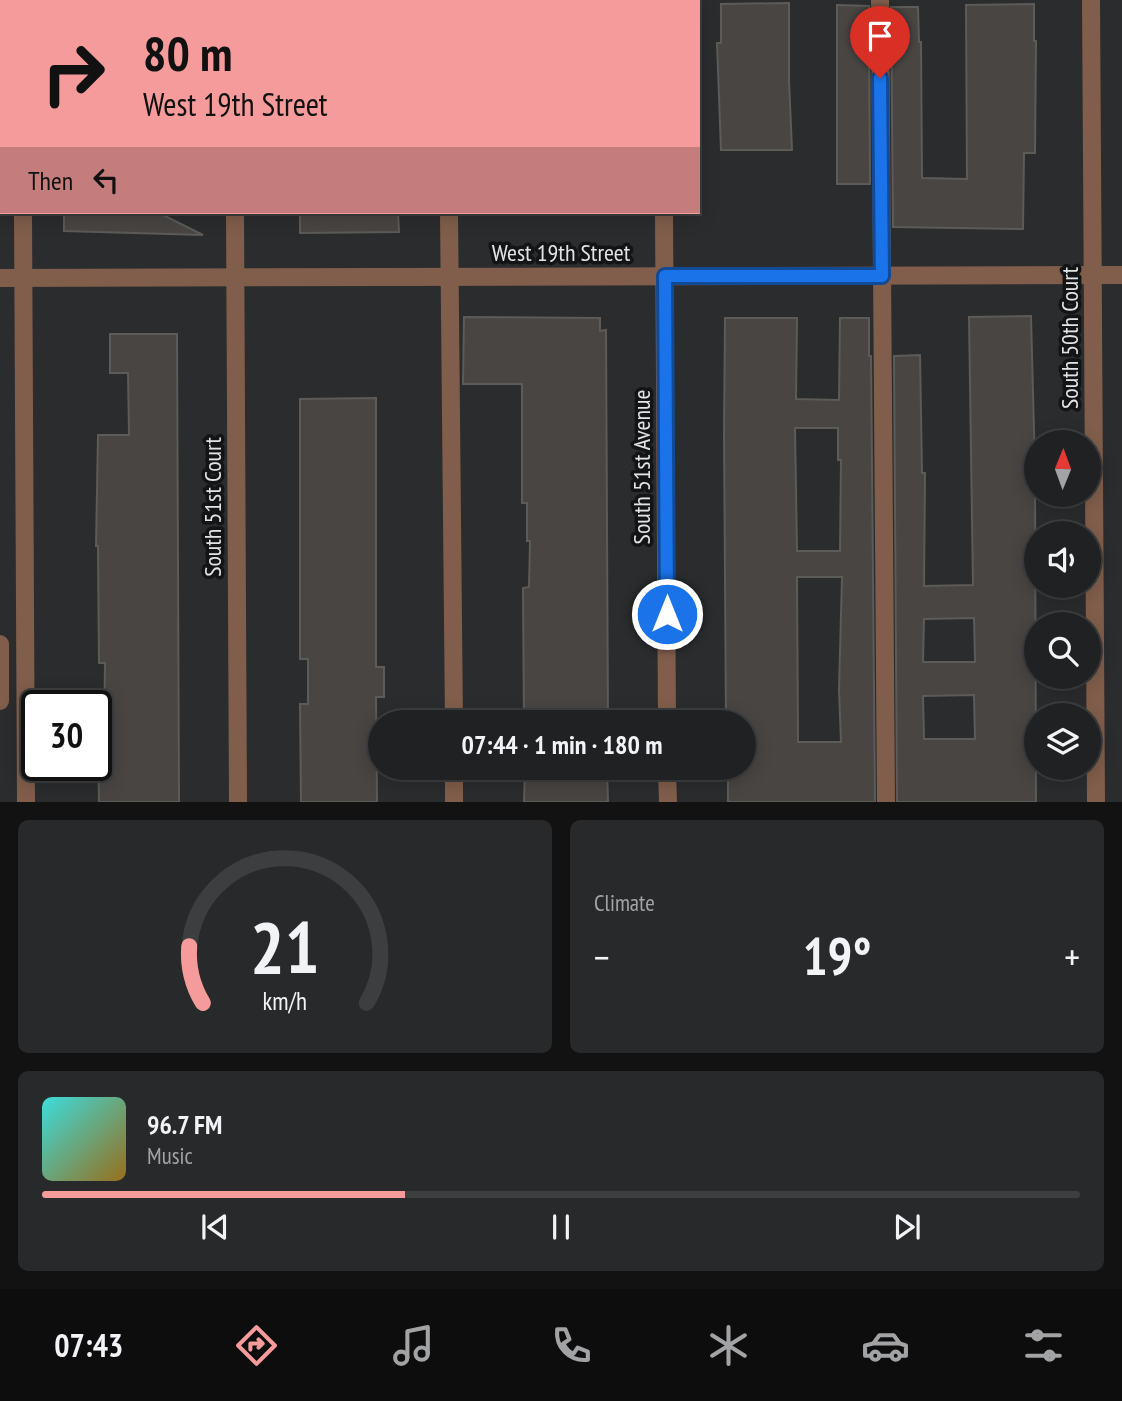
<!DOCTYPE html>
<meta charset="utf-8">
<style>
body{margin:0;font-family:"PT Sans Narrow",sans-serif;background:#28292a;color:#f1f3f6;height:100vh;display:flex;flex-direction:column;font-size:26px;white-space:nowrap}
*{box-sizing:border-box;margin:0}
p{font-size:23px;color:#a2a3a5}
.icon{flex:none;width:38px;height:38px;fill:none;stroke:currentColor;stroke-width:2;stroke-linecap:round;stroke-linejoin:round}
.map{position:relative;height:802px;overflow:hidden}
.drawer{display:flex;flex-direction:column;gap:18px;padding:18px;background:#121213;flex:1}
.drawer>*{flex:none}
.guide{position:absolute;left:0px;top:0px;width:700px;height:214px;box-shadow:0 4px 18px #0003,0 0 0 2px #3d3e40;background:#f59b9c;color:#111;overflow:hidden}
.needle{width:46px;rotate:1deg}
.buttons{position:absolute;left:1024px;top:430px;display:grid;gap:14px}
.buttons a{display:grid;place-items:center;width:77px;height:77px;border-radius:50%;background:#202122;box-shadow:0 4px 18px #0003,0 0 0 2px #3d3e40;font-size:35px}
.speed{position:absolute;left:21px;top:690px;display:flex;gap:14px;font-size:35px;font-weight:700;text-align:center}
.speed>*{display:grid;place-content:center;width:91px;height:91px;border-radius:50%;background:#202122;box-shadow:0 4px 18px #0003,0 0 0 2px #3d3e40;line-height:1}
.speed .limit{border:4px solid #111;border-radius:10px;background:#fff;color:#111}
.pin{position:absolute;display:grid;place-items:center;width:60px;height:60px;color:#fff;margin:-72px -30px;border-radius:50% 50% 50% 0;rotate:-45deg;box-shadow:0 0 7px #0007}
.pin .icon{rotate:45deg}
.me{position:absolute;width:77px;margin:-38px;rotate:0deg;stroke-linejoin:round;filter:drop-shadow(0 0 5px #0008)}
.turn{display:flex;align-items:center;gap:24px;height:147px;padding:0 28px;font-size:32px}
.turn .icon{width:91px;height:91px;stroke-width:2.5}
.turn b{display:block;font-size:49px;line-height:60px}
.then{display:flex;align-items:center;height:66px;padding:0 28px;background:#0003;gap:14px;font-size:26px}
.big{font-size:52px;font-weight:800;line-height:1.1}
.drawer .card{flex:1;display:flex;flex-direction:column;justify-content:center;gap:10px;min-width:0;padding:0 24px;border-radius:10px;background:#28292a}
.drawer .dial{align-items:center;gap:0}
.dial svg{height:182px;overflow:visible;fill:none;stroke:#3d3e40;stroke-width:7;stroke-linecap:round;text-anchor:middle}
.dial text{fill:#f1f3f6;stroke:none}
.song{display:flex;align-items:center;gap:21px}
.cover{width:84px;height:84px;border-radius:10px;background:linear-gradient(135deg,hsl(180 70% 55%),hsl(40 70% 35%))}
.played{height:7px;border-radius:4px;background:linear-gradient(90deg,#f59b9c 35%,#3d3e40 35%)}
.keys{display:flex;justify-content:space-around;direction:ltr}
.heat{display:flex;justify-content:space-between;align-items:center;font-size:38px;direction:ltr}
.drawer .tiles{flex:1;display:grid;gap:18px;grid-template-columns:1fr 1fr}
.card:last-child{grid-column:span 2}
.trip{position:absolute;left:368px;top:710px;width:388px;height:70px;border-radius:35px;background:#202122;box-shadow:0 4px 18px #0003,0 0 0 2px #3d3e40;font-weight:800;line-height:70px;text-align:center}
.dock{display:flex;height:112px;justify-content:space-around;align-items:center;background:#0d0d0e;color:#a2a3a5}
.dock .icon{width:49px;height:49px}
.dock .on{color:#f59b9c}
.dock b{font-size:32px;color:#f1f3f6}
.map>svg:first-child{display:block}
.green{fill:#325b2d}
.building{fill:#484543;stroke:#5d5b58;stroke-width:2;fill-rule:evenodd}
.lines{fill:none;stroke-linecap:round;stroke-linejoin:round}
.lane{stroke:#815e4b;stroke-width:18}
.street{stroke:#815e4b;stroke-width:18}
.route-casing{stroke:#114b97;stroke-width:18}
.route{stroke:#1a73e8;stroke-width:12}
.labels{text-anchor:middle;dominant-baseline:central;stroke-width:7;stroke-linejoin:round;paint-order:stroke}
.street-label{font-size:24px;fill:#e2e3e5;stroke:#131415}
</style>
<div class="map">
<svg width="1122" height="803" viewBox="0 0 1122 803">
<rect width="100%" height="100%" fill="#2a2c2e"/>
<rect class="green" x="277" y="0" width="348" height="2"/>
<g class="building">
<path d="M789 3V80L792 150H721L717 43H721V4Z"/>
<path d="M1034 4V41H1036L1035 153H1024L1023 229 893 227 891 7H918L919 42H921L922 178 967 179 966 5Z"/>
<path d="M837 5 869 6 870 184H837Z"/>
<path d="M64 212H157L203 235 64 231Z"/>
<path d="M300 212H398L399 232 300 233Z"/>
<path d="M1031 316 1035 470 1036 802H897L894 356 920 355 922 473H925L924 586 973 585 969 317ZM974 618 975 662H923L924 619ZM974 695 975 739H924L923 696Z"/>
<path d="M464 317 600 318V331L606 330 608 723H524L523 588 529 587 530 541H527V503H522V384H463Z"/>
<path d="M725 318H797L796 399 839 400 840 318H869V356H871L875 802H728V768H744V723H726L724 432ZM795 428H838V460H841L840 551H797ZM797 577H842L839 690 841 742H798V740Z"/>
<path d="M110 334H177L179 802H99L98 740H104L105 663H99L98 546H96L98 435H129L128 373H110Z"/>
<path d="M376 398V667H384V697H376L377 802H301L300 704H308V659H300V399Z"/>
<path d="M525 768H607L608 802H524Z"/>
</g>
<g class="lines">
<g class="lane">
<path d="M22 0V2"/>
<path d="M880 0 886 803"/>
<path d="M23 212 26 803"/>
<path d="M449 212 454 723"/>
<path d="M0 644V701"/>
<path d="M454 768V803"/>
</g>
<g class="street">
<path d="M234 0V2"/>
<path d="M663 0V2"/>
<path d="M1091 0 1096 803"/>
<path d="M235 212 238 803"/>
<path d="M664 212 667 723"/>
<path d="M0 278 1122 275"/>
<path d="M667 768 668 803"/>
</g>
</g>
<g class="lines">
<g class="route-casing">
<path id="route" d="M667 614 665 276H882L880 78"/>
</g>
<use href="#route" class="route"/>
</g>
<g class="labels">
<g class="street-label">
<text x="561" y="252">West 19th Street</text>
<text transform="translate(1069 338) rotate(-90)">South 50th Court</text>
<text transform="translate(641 467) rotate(-90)">South 51st Avenue</text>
<text transform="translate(212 507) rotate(-90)">South 51st Court</text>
</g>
</g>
</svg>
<div class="buttons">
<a><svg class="needle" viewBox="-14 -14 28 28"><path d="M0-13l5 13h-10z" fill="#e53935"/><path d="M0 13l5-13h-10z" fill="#a2a3a5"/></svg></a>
<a><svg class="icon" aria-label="sound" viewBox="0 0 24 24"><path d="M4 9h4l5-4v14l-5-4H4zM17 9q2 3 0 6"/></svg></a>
<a><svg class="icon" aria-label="search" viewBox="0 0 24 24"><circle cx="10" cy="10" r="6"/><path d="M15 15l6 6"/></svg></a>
<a><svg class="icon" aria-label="layers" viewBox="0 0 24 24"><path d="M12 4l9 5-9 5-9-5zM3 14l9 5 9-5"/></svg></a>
</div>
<div class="speed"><div class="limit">30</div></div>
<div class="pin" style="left:880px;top:78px;background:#d93025"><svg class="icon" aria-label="arrive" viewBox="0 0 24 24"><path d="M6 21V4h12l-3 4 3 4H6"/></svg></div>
<svg class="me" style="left:667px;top:614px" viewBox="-20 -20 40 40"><circle r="17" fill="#1a73e8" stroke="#fff" stroke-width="3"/><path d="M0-11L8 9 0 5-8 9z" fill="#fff"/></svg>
<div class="trip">07:44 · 1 min · 180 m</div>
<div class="guide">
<div class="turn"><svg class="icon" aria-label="right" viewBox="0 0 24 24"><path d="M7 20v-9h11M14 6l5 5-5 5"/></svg><div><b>80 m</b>West 19th Street</div></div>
<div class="then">Then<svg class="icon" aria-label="left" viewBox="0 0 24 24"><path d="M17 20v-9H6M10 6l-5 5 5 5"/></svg></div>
</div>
</div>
<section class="drawer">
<div class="tiles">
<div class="card dial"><svg viewBox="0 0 100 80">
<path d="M14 69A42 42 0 1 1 86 69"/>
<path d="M14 69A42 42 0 0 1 8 44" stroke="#f59b9c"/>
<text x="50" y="56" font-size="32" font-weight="700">21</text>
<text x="50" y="72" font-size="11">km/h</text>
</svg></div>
<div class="card"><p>Climate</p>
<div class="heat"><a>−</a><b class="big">19°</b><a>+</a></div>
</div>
<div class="card">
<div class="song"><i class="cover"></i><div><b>96.7 FM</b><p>Music</p></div></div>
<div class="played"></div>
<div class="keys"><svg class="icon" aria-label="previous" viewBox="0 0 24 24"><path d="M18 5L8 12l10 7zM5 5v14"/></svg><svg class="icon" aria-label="pause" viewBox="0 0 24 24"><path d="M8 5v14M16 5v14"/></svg><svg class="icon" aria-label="next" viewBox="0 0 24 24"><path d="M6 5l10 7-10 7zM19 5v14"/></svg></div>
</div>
</div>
</section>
<nav class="dock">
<b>07:43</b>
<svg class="icon on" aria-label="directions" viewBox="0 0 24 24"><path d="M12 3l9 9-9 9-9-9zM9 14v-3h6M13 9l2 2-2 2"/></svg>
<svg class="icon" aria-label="music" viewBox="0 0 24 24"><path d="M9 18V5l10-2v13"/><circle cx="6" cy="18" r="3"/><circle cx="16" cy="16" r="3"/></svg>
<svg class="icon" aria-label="phone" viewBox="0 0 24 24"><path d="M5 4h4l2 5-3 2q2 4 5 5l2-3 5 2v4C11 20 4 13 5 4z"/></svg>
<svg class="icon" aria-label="climate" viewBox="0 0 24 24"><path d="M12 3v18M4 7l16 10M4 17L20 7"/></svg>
<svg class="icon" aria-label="car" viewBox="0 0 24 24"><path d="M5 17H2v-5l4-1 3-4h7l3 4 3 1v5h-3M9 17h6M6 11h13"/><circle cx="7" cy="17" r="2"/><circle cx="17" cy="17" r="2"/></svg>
<svg class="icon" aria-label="filters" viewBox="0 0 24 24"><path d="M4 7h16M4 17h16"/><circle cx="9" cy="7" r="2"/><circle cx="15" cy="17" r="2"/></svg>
</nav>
